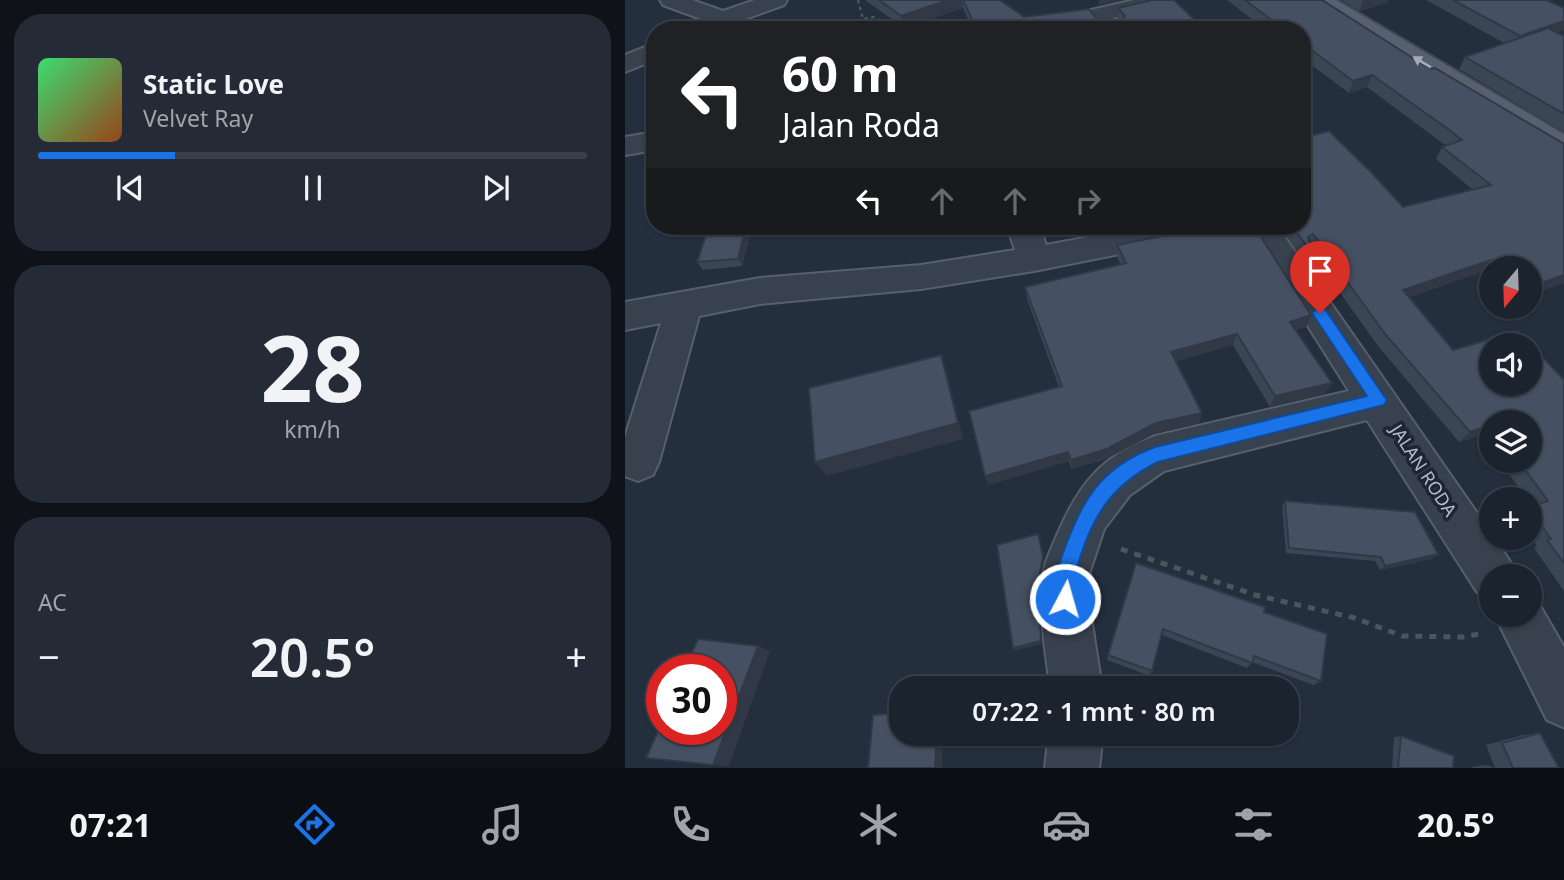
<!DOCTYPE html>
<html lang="id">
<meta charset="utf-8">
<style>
body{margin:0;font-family:"Noto Sans",sans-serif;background:#242b36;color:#f1f3f6;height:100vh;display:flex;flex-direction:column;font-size:26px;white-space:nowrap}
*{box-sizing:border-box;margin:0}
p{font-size:23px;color:#a0a4aa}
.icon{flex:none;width:38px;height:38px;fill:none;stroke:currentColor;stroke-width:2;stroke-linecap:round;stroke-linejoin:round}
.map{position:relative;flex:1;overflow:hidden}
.details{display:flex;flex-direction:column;gap:14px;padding:14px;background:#0f1319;width:625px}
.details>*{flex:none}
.guide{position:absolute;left:21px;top:21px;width:665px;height:214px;border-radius:28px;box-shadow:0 2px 5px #0004,0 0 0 2px #39404a;background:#202124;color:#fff;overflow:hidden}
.needle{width:46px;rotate:199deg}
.controls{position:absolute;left:854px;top:256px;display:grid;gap:14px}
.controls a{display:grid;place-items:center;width:63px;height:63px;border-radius:50%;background:#1b232e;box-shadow:0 2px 5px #0004,0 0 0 2px #39404a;font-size:35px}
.speed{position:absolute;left:21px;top:654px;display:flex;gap:14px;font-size:35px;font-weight:700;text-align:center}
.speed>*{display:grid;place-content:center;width:91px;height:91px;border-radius:50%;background:#1b232e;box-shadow:0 2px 5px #0004,0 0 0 2px #39404a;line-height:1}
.speed .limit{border:10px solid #d22;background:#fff;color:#111}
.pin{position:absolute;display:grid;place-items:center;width:60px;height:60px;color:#fff;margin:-72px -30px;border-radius:50% 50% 50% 0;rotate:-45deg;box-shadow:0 0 7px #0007}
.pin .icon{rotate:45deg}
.me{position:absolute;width:77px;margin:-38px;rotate:6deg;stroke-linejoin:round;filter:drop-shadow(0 0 5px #0008)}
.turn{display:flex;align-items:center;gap:24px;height:147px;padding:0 21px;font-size:32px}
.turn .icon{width:91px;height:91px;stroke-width:2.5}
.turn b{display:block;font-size:49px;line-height:60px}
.lanes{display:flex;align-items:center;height:66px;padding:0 21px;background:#0003;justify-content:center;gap:35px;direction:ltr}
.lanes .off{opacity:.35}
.big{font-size:52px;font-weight:600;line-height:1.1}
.details .widget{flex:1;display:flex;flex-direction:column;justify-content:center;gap:10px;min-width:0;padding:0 24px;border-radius:28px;background:#242b36}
.details .dial{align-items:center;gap:0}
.dial b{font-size:91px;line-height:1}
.song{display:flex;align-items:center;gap:21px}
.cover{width:84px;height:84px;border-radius:10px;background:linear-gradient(135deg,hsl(140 70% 55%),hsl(20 70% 35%))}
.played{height:7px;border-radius:4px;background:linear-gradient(90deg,#1a73e8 25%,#39404a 25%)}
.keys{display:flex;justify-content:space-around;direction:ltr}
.heat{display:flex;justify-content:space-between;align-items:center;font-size:38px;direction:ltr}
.trip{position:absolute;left:264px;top:676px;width:410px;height:70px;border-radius:28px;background:#1b232e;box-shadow:0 2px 5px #0004,0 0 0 2px #39404a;font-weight:600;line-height:70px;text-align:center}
.menu{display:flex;height:112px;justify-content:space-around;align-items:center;background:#0b0e12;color:#a0a4aa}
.menu .icon{width:49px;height:49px}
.menu .on{color:#1a73e8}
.menu b{font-size:32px;color:#f1f3f6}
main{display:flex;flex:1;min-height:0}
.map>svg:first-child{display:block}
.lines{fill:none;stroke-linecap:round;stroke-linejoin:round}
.minor-casing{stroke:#565f6c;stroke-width:4}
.major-casing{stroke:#414a57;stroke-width:4}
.path-far1{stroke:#44595c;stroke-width:2.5;stroke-dasharray:3.5 3.5;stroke-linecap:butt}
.path{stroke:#44595c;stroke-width:5;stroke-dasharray:7 7;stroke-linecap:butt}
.minor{fill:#38414e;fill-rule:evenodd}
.major{fill:#56606e;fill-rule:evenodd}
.wall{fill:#3b4654}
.shaded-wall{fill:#303945}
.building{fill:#455162;stroke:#303945;stroke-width:2;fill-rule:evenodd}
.oneway{fill:#a1aab7}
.route{fill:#1a73e8;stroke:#114b97;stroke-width:2}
.labels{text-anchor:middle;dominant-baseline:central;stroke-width:7;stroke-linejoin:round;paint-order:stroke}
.street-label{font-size:18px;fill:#b4bcc9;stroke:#1d2633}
</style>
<main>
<section class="details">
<div class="widget">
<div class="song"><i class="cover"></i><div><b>Static Love</b><p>Velvet Ray</p></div></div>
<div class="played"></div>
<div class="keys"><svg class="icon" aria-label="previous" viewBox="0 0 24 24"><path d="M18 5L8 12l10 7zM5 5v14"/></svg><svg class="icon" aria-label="pause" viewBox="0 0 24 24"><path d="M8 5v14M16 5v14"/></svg><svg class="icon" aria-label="next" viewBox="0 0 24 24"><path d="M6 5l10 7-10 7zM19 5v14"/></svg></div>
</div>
<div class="widget dial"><b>28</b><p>km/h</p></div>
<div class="widget"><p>AC</p>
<div class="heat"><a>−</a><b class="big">20.5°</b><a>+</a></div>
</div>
</section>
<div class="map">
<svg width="940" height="768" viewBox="0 0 940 768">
<rect width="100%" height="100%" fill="#242f3e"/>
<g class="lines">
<g class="minor-casing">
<g id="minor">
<path d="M35 0H67L98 11 130 0H162L159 5 90 30H55L59 25 76 19 38 5Z"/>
<path d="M509 0H549L546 5 488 18 497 30H473L463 15 466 10Z"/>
<path d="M30 43V60L0 72V55Z"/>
<path d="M30 132V150L0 155V137Z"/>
<path d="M382 226H414L421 245 523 226H596L591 234 580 237 409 271 296 289 135 304 74 316 34 462 28 475 13 481 0 476V437L36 323 0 330V302L135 278 296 265 390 250Z"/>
<path d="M620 226H652L866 533V537H869L884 560 891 576H866V599L852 592 742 420 539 471 505 495 479 529 465 571 466 617 477 688H425C421 651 413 613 418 576 419 562 427 548 432 535 454 484 476 456 530 436L724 391Z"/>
<path d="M905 595 910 597 940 649V728L922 720 869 614H905Z"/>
<path d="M424 733H478L474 768H420Z"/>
</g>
</g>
<g class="major-casing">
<path id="major" d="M684 0H711L940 135V157L930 154 687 5Z"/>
</g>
<g class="path-far1">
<path d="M233 0 238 19 249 17 271 30"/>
<path d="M307 30 323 27 326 30"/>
</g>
<path class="path" d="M496 549 630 595 730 618 777 636 838 637 855 634"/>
<use href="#minor" class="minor"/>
<use href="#major" class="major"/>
</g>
<g class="wall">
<path d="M240 0H375L399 17 473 20H493V8L580 30H348L338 8 279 28Z"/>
<path d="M602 0H697L794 62 939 283 905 295V268H866V281L857 272 784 297 828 350 939 380V591L909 548 912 546 905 536V509L907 506 905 503V499H902L874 460H905L866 422V449L856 435 834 442 753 346 691 259 686 271 654 226H677L689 135 778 207 848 190 811 159 817 147 821 145 816 142 742 87 724 93 677 58V30H641Z"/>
<path d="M716 0H763L762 3 734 11Z"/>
<path d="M801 0H922L939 8V30L932 32 939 36V132L834 69 840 57 879 43Z"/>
<path d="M84 226H125L127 228 117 266 78 270 72 262Z"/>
<path d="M492 245 681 327 670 330 700 394 645 407 608 345 551 361 577 413 574 423 529 434 481 459 447 469 444 461 363 485 434 387 402 299 400 287 496 265 492 257Z"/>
<path d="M660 501 813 554 807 559 755 570 750 561 661 553 657 506Z"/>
<path d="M511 563 639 612 696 681 688 685 627 662 622 668 537 635 525 676 482 660 483 655Z"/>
<path d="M915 733 934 768H870L861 745 898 735Z"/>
<path d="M776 736 828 768H767L769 737Z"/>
<path d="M862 765 869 768H847L846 767Z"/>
</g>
<g class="shaded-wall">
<path d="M323 0H337L338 8 279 28 276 16Z"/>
<path d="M474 0H497L474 5Z"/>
<path d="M738 0H763L762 3 734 11Z"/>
<path d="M939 21V30L889 48 895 36Z"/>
<path d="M747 75 742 87 724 93 728 81Z"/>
<path d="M121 226H125L127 228 117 266 113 259Z"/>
<path d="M479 226H510L479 231Z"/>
<path d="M866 260 857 272 771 302 778 290Z"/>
<path d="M939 275V283L905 295V287Z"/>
<path d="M686 315 681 327 660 333 665 322Z"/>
<path d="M612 334 608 345 544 363 546 352Z"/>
<path d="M316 355 322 372 338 439 202 476 190 462Z"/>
<path d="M707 383 700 394 645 407 650 396Z"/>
<path d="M577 413 574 423 529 434 481 459 447 469 446 460 531 423Z"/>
<path d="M866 426 856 435 834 442 845 432Z"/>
<path d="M443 452 444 461 363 485 360 476Z"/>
<path d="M813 554 807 559 755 570 760 566Z"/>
<path d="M418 556 419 560 414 590 417 644 389 651 388 648 413 586Z"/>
<path d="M133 646 145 651 104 766 88 765Z"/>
<path d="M312 733H318L317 768H310Z"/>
</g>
<g class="building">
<path d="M254 0H323L276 16Z"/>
<path d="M338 0H375L399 17 464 9 473 20H497L500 16 493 8 527 0H549L580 30H352Z"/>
<path d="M620 0H697L794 62 807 69 810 68 939 144V275L905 287V268H875L866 260 778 290 828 350 893 331 939 380V563L922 540 926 539 905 509V506L923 501 893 460H905V422H866V425L845 432 760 334 688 234 683 237 691 259 667 226H677V124L689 135 704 131 746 172 778 207 866 185 817 147 837 140 823 129 747 75 728 81 677 43V30H660ZM866 345H905V383H866Z"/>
<path d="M828 0H922L939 8V21L895 36Z"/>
<path d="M923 28 939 36V114L840 57Z"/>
<path d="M84 226H121L113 259 72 262Z"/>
<path d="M587 226H629L686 315 665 322 707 383 650 396 612 334 546 352 577 413 531 423 482 449 446 460 443 452 360 476 344 411 437 386 400 287 501 263 492 245Z"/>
<path d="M316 355 333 423 190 462 184 388Z"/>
<path d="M660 501 790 512 813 554 760 566 756 557 664 548Z"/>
<path d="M413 534 418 556 413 586 416 641 388 648 372 545Z"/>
<path d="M511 563 640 607 639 612 702 634 696 681 629 656 627 663 538 629 527 671 483 655Z"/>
<path d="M73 639 133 646 88 765 21 758 37 722V730H96V670H59Z"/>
<path d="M276 713V733H312L310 768H243L248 715Z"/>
<path d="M915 733 934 768H888L877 743Z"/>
<path d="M776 736 829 756 828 768H773Z"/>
</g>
<defs><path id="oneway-solid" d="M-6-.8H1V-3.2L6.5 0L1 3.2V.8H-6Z" transform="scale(1.75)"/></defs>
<use class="oneway" href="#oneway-solid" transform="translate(797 62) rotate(-149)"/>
<path class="route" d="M695 307 700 309 759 396 762 400 759 405 533 462C486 485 466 518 452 568 448 580 452 594 447 606L440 609 433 606C426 589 432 570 438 553 457 501 474 468 530 447L742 396 687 313Z"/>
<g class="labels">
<g class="street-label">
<text transform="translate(799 470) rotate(57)">JALAN RODA</text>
</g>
</g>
</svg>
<div class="controls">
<a><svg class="needle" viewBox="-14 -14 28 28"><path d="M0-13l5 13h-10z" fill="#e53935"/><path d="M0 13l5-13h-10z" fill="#a0a4aa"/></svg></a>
<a><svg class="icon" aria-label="sound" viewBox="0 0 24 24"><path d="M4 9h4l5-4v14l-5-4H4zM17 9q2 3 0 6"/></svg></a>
<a><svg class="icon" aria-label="layers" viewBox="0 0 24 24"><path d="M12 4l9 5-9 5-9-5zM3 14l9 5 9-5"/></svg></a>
<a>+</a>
<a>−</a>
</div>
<div class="speed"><div class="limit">30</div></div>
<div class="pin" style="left:695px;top:313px;background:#d93025"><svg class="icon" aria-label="arrive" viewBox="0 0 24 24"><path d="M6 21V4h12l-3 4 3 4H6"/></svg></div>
<svg class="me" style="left:440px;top:599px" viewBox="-20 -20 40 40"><circle r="17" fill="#1a73e8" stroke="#fff" stroke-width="3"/><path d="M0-11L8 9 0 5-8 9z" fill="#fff"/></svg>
<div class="trip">07:22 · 1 mnt · 80 m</div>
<div class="guide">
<div class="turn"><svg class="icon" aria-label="left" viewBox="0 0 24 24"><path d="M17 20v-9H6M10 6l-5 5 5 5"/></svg><div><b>60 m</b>Jalan Roda</div></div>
<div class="lanes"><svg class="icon" aria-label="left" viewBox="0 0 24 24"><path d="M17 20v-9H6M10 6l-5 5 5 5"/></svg><svg class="icon off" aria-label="ahead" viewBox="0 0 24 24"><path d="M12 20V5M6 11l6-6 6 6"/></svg><svg class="icon off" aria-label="ahead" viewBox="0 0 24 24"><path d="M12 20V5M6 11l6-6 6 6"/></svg><svg class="icon off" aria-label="right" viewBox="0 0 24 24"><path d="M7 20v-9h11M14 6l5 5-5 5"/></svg></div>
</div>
</div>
</main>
<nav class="menu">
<b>07:21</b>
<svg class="icon on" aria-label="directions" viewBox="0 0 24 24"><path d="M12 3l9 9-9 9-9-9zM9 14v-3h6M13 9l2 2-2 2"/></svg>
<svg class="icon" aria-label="music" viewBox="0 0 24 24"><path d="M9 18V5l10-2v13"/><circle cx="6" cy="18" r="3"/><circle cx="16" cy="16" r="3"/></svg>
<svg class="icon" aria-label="phone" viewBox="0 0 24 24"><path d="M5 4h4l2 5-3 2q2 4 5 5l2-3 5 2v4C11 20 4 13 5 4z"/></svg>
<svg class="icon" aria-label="climate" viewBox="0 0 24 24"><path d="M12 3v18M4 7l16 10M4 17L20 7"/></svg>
<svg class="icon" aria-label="car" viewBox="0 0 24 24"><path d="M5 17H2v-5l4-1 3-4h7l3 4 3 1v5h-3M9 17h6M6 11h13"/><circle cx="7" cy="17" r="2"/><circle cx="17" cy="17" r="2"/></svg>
<svg class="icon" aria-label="filters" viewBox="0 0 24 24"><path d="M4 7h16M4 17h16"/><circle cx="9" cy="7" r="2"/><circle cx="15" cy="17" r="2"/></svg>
<b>20.5°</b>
</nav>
